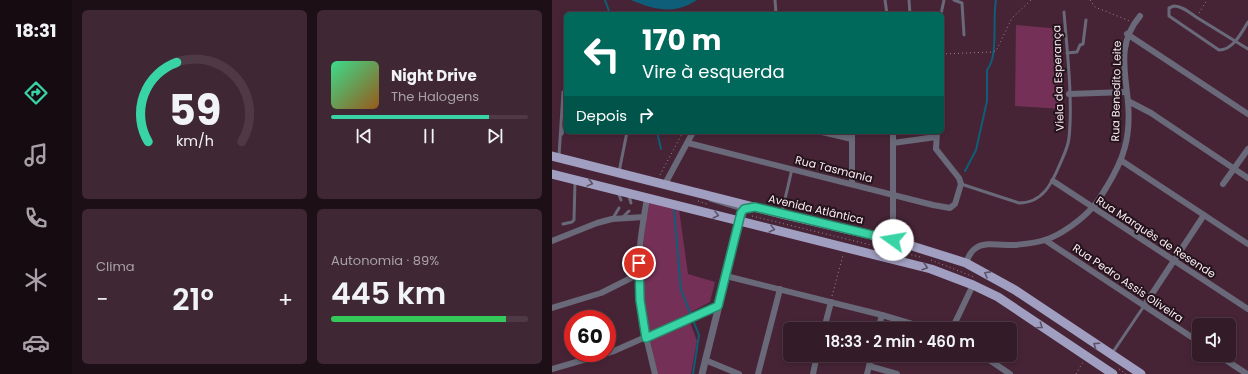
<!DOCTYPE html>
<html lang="pt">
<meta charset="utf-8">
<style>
body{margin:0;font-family:Poppins,sans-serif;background:#3f2834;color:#f1f3f6;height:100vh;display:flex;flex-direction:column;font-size:15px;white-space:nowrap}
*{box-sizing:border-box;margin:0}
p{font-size:13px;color:#a9a1a8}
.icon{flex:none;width:22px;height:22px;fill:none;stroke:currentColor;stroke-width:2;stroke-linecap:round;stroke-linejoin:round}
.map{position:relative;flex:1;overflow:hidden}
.panel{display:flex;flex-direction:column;gap:10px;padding:10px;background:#1d0f16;width:480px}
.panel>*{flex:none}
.banner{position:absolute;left:12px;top:12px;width:380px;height:122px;border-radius:6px;box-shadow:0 2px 6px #0003,0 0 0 1px #4e3945;background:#00695c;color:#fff;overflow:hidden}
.buttons{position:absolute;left:640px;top:318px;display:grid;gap:8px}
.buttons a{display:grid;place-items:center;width:44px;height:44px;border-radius:6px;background:#341b28;box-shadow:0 2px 6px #0003,0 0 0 1px #4e3945;font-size:20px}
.speed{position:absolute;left:12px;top:310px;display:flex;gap:8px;font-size:20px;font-weight:700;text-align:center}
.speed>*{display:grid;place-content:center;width:52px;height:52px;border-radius:50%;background:#341b28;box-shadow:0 2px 6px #0003,0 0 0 1px #4e3945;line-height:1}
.speed .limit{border:6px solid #d22;background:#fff;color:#111}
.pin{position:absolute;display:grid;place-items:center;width:34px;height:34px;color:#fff;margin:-17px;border:2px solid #fff;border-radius:50%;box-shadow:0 1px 4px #0007}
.me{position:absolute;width:44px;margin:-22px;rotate:283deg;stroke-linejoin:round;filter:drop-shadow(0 0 3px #0008)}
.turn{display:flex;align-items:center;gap:14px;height:84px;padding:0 12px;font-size:18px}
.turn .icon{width:52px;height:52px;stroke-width:2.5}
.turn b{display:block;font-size:28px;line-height:34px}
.then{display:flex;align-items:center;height:38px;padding:0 12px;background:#0003;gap:8px;font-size:15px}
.big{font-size:30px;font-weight:600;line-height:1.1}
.panel .widget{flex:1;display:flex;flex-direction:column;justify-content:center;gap:6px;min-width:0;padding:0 14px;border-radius:6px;background:#3f2834}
.panel .dial{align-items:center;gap:0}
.dial svg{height:104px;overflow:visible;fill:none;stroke:#4e3945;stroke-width:7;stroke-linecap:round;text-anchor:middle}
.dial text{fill:#f1f3f6;stroke:none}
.song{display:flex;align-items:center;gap:12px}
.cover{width:48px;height:48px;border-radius:6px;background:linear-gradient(135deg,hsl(150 70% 55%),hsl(30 70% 35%))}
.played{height:4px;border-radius:2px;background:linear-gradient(90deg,#39d4a5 80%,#4e3945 80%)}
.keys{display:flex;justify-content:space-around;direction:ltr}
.heat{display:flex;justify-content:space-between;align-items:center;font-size:22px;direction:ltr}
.charge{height:6px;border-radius:3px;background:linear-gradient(90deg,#34c759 89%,#4e3945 0)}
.panel .tiles{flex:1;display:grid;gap:10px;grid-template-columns:repeat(2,1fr)}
.trip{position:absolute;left:231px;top:322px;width:234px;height:40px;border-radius:6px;background:#341b28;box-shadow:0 2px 6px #0003,0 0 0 1px #4e3945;font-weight:600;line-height:40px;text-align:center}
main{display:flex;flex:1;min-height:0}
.tabs{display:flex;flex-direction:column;width:72px;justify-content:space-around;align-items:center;background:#150b10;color:#a9a1a8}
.tabs .icon{width:28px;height:28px}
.tabs .current{color:#39d4a5}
.tabs b{font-size:18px;color:#f1f3f6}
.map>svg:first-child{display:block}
.green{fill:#743056}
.water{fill:#0e5e79}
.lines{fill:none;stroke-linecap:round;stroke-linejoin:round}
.stream{stroke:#0e5e79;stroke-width:2}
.path{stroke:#9e8391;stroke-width:1;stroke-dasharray:1 3;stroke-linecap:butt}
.service{stroke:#696979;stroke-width:3}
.minor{stroke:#696979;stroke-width:6}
.tertiary{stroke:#696979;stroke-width:7}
.primary{stroke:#a19fc1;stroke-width:9}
.oneway{stroke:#5c5266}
.route-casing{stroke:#258a6b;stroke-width:10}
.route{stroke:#39d4a5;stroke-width:7}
.labels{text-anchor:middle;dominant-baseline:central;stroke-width:4;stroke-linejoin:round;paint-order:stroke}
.street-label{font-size:11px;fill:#fdebf3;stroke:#23131b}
</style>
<main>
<nav class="tabs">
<b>18:31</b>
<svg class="icon current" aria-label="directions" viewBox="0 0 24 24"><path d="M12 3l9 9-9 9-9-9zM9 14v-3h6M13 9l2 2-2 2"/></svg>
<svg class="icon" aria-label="music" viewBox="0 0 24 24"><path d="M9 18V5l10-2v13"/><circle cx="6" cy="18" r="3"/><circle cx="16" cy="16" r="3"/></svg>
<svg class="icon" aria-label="phone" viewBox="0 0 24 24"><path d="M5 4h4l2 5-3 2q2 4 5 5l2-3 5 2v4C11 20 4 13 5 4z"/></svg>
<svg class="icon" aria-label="climate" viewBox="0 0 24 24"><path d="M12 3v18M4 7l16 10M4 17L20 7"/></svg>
<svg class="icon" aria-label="car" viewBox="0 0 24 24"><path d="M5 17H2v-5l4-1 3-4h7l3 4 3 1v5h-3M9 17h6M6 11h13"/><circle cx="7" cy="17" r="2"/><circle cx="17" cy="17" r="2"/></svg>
</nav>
<section class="panel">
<div class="tiles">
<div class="widget dial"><svg viewBox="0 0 100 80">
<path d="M14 69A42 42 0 1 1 86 69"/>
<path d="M14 69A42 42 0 0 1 36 8" stroke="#39d4a5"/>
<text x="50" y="56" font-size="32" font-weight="700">59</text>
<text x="50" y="72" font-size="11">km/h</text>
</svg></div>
<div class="widget">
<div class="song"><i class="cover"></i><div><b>Night Drive</b><p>The Halogens</p></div></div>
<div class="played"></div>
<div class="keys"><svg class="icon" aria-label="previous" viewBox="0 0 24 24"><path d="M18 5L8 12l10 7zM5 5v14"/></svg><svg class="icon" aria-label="pause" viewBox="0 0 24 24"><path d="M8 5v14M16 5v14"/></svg><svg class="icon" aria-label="next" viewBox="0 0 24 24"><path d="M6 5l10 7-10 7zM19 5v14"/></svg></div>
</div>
<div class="widget"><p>Clima</p>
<div class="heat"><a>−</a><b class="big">21°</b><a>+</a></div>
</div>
<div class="widget"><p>Autonomia · 89%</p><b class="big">445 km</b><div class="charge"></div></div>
</div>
</section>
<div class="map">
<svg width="696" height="374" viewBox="0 0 696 374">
<rect width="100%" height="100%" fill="#462436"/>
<g class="green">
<path d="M464 25 510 29V109L463 106Z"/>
<path d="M96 201 127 209 136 274 163 282 158 302 97 334 90 288V257Z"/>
<path d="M138 322 145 341 139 374H105L98 338Z"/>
</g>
<path class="water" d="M79 0H145C122 15 103 10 79 0Z"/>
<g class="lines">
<g class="stream">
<path d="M53 0 58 14"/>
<path d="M105 132 109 149"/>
<path d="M413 171 424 150 435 101V70C447 55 440 20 444 0"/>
<path d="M122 209 129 290 147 335 141 374"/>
</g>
<g class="path">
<path d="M538 0 543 7 578 21"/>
<path d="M647 13 655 0"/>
<path d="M390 54 439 52 444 51 460 18 479 0"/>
<path d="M108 175 131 132"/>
<path d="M146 201 155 204"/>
<path d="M200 216 368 257"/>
<path d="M379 260 422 277"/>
<path d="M280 296 291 255"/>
<path d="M567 369 574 374"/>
<path d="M524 374 531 362"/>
</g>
<g class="service">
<path d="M223 0 224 14"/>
<path d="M333 0 335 14"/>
<path d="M357 0 358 14"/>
<path d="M402 0 410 3 412 35"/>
<path d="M389 14 392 0"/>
<path d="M696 22C690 32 681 50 667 50L617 16V8L622 6C630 6 637 12 644 17L696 49"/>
<path d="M515 53 525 52 528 45 531 44 534 20"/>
<path d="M10 134 14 121"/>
<path d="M7 156 11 92"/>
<path d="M67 172 75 132"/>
<path d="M409 184 467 203C491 203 500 183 508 164 512 155 516 147 517 138 521 100 515 51 512 12"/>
<path d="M66 192 69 200"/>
<path d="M77 196 79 203"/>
<path d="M158 200 184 208H189"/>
<path d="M230 212 240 169"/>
<path d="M61 218 67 208"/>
<path d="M70 218 77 211"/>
<path d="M11 224 20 222 22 220 23 181"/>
<path d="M561 352 592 306"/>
</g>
<g class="minor">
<path d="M575 34 696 114"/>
<path d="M517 94 574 92"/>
<path d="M390 96V107"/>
<path d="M576 101 599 113 696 178"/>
<path d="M270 132 300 139"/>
<path d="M300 132V184"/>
<path d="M136 143 381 205 398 208 403 204 409 184 407 178 384 149 385 132"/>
<path d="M341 143 384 137"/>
<path d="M570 161 696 244"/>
<path d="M501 181 696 309"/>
<path d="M113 184 141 132"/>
<path d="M671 184 696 149"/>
<path d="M95 198C90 227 85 257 87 286 88 316 96 345 103 374"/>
<path d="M341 240V132"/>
<path d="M493 240 647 342"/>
<path d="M0 241 45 223 60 219 92 217"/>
<path d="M414 263C416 257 419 251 424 248 434 241 451 246 463 245 472 244 484 243 493 240 509 235 529 220 540 208 546 202 550 194 554 188 572 159 579 137 576 102 573 70 565 43 588 16"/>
<path d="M174 276 330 315 377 329"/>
<path d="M592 306 652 215"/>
<path d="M0 308 49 293 87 274"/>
<path d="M272 329 279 302"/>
<path d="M326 329 330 315"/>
<path d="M400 329 421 285"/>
<path d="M430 355 458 374"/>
<path d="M666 355 695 374"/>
<path d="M153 360 187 374"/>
<path d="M317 366 345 374"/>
<path d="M0 369 62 351 166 305"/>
<path d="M206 374 228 289"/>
<path d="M261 374 265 355"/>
<path d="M315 374 320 355"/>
</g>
<path class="tertiary" d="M150 374 188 221"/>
<g class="primary">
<path d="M0 156 229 214 341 240 414 263 463 290 589 374"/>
<path d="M0 174 379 269 421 285 446 297 561 374"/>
<path d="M188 221 190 210 201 207"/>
</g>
</g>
<defs><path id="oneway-chevron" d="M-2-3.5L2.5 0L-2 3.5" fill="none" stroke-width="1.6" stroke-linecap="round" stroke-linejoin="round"/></defs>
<g class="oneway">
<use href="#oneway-chevron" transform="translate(38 183) rotate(15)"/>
<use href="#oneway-chevron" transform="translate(164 215) rotate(14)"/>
<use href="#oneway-chevron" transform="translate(220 229) rotate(14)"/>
<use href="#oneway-chevron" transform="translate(373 267) rotate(17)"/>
<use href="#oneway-chevron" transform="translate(435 274) rotate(-151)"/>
<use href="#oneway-chevron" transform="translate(488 326) rotate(34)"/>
<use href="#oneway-chevron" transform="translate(544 345) rotate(-146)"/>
</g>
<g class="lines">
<g class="route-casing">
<path id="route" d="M87 263 88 300 94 338 166 306 189 213 192 209 203 207 341 240"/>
</g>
<use href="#route" class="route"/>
</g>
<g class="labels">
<g class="street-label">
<text transform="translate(506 78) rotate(-92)">Viela da Esperança</text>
<text transform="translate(564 91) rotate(-89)">Rua Benedito Leite</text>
<text transform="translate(282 169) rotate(14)">Rua Tasmania</text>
<text transform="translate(264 209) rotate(13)">Avenida Atlântica</text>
<text transform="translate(604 237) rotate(33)">Rua Marquês de Resende</text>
<text transform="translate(576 283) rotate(34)">Rua Pedro Assis Oliveira</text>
</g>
</g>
</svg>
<div class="buttons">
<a><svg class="icon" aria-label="sound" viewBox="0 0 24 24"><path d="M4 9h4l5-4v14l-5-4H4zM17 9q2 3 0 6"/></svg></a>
</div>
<div class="speed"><div class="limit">60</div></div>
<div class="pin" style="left:87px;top:263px;background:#d93025"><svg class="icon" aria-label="arrive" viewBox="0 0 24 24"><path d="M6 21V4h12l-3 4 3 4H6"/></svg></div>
<svg class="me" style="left:341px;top:240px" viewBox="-20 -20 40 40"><circle r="19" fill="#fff"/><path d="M0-13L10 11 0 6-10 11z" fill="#39d4a5"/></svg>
<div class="trip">18:33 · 2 min · 460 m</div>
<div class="banner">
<div class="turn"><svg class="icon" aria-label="left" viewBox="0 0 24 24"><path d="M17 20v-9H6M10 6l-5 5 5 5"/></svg><div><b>170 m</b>Vire à esquerda</div></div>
<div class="then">Depois<svg class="icon" aria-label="right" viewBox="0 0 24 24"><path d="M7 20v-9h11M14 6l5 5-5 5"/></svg></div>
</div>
</div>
</main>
